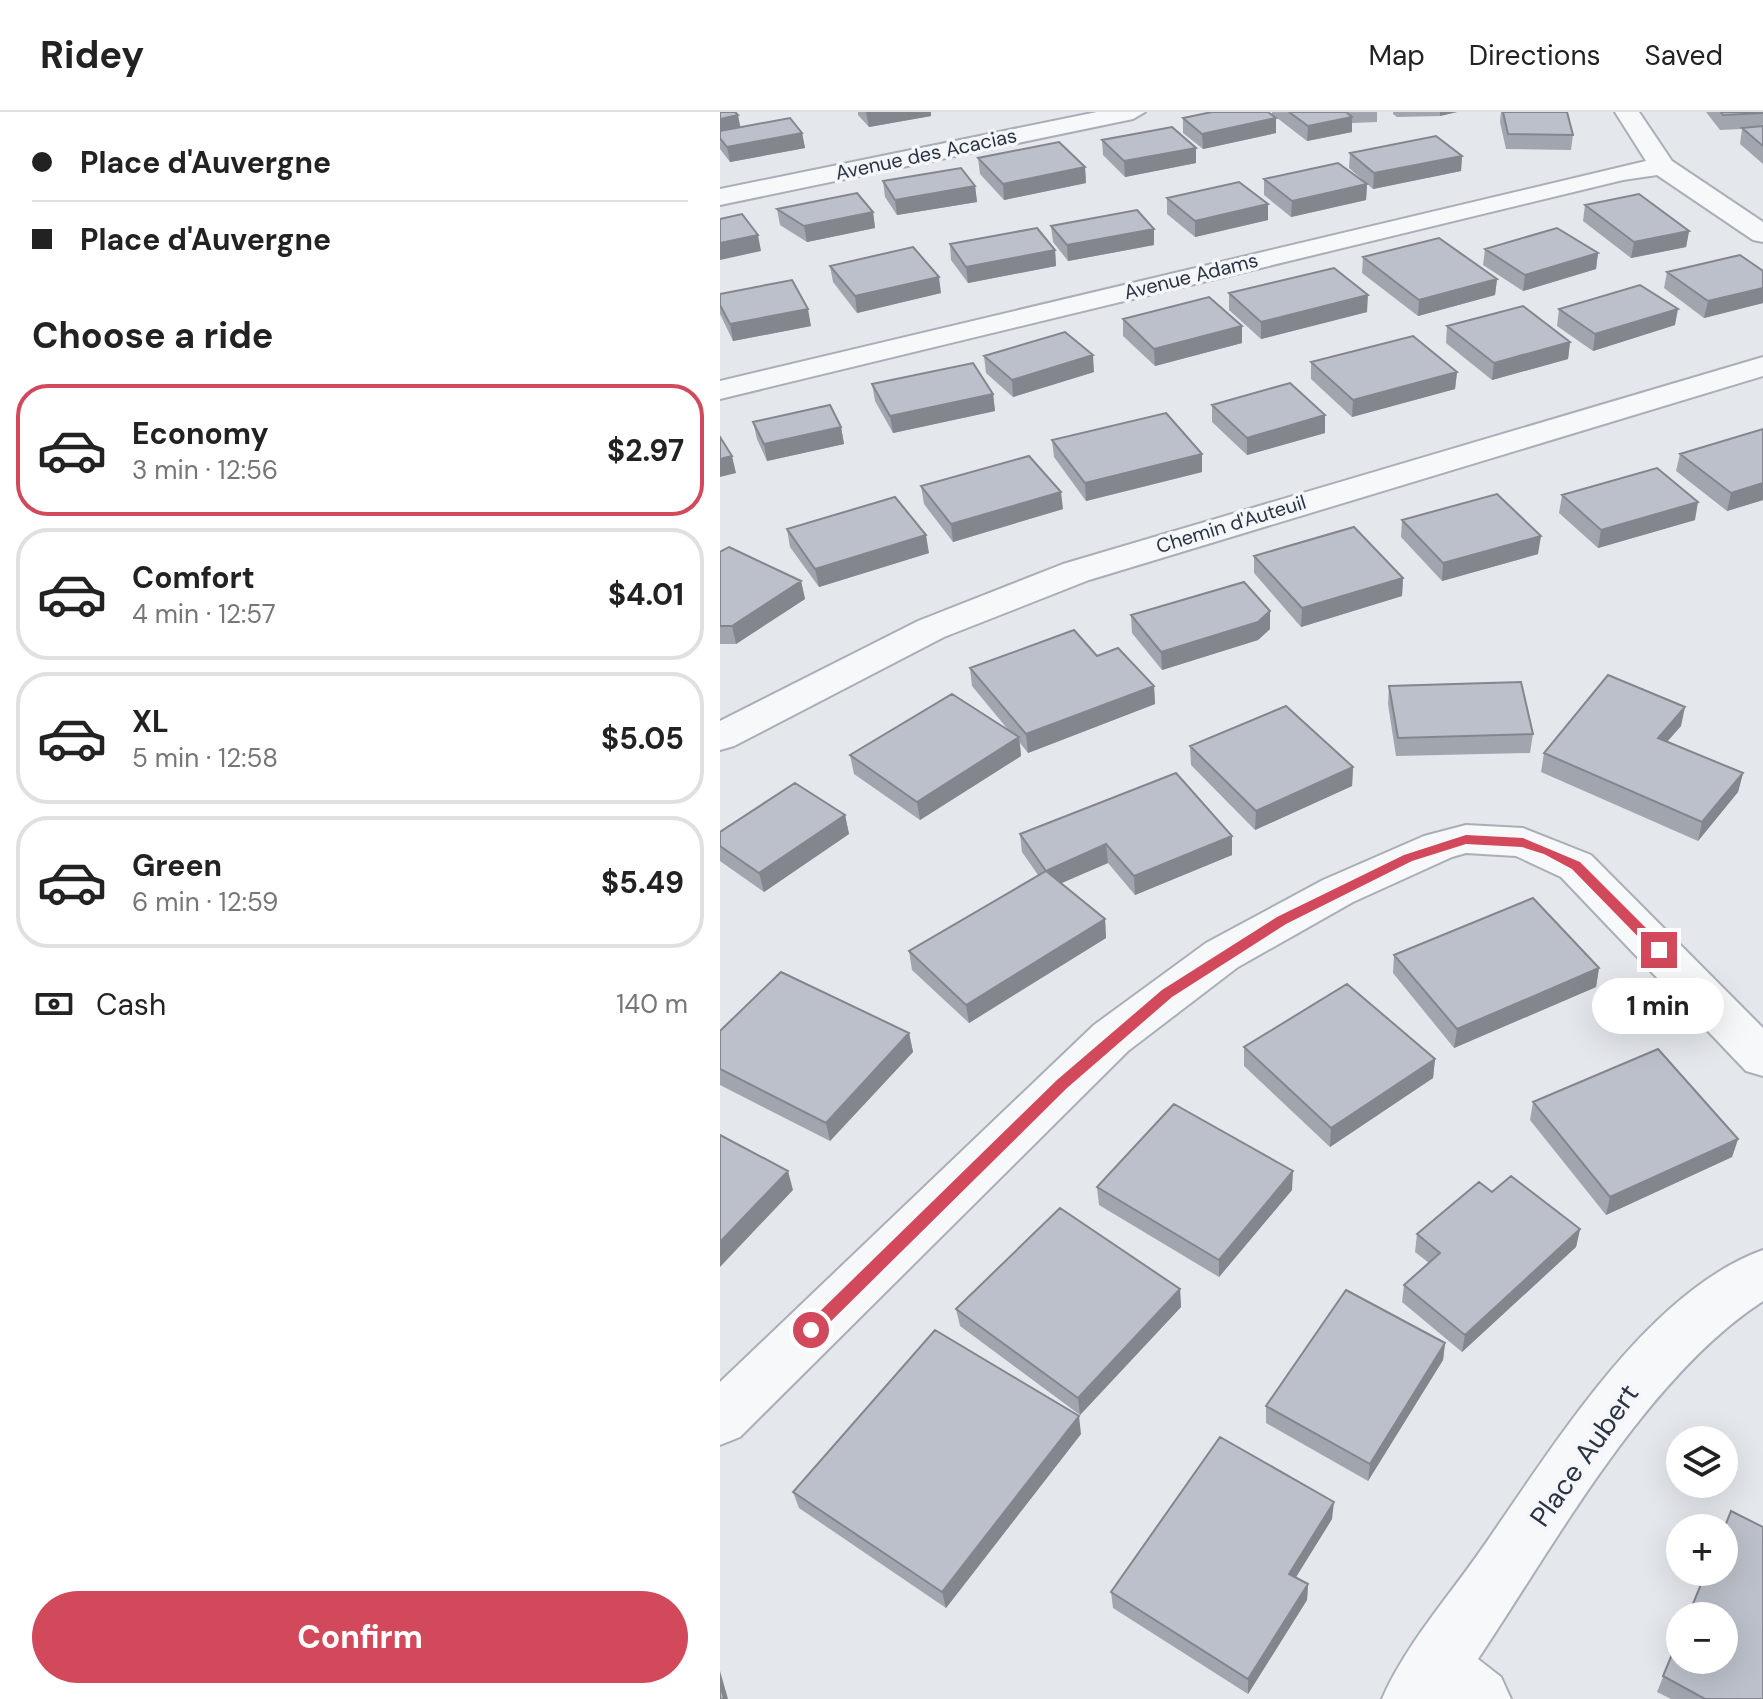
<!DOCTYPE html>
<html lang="en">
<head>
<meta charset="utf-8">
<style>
  :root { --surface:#fff; --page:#f6f6f6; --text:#222; --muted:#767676; --line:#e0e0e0; --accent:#d1495b }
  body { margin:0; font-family:"DM Sans",sans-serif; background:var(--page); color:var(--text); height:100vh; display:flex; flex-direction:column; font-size:30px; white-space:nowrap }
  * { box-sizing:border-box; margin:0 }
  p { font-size:26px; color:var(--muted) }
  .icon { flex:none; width:44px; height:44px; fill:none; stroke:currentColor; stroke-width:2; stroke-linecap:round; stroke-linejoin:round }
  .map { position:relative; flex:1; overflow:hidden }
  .sheet { display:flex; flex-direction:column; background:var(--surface); width:720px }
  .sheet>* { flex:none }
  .guide { display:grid; align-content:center; height:176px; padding:0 32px; background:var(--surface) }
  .buttons { position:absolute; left:946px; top:1314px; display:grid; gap:16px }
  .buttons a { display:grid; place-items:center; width:72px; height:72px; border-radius:50%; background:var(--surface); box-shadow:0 8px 32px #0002; font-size:40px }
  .end { position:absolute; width:36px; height:36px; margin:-18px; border:10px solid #d1495b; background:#fff; box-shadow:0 0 0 4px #fff }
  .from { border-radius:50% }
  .bubble { position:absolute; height:56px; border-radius:28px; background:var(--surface); box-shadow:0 8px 32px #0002; font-size:26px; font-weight:700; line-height:56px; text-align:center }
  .guide b { display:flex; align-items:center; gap:28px; height:76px; font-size:30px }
  .guide b+b { border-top:2px solid var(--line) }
  .guide i { width:20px; height:20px; background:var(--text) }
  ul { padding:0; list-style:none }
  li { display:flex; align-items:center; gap:24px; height:132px; margin:0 16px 12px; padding:0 16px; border:4px solid var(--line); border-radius:32px }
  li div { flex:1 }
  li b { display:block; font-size:30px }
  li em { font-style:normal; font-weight:700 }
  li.active { border-color:var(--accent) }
  li>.icon { width:72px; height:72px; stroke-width:1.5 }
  h2 { padding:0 32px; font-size:36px; line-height:96px }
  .pay { display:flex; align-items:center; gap:20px; height:88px; padding:0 32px; font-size:30px }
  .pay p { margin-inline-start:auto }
  .action { display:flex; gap:16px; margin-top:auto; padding:16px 32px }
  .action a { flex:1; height:92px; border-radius:48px; background:var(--accent); color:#fff; font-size:32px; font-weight:700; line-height:92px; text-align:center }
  header { display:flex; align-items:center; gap:48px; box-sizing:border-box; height:112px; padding:0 40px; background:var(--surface); border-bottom:2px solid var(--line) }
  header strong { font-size:38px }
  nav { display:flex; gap:44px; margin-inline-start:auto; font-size:28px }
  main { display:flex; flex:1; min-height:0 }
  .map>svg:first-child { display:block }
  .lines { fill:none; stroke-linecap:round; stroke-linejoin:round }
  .minor-casing { stroke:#a9aeb7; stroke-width:4 }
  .minor { fill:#f7f8fa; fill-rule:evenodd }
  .wall { fill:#a1a5ae }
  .shaded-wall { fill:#83868d }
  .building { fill:#bbc0ca; stroke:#83868d; stroke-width:2 }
  .route { fill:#d1495b }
  .labels { text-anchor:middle; stroke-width:7; stroke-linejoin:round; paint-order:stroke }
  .far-street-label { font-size:20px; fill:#2b3445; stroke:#f4f6f9 }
  .near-street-label { font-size:28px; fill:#2b3445; stroke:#f4f6f9 }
</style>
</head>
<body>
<header>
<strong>Ridey</strong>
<nav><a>Map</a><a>Directions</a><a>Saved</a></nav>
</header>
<main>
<section class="sheet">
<div class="guide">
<b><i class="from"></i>Place d'Auvergne</b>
<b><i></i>Place d'Auvergne</b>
</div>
<h2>Choose a ride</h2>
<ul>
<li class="active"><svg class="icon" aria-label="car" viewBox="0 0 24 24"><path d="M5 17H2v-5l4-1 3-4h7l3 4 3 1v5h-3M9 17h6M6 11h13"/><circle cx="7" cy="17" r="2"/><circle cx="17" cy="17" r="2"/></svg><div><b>Economy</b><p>3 min · 12:56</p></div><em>$2.97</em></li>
<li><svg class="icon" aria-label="car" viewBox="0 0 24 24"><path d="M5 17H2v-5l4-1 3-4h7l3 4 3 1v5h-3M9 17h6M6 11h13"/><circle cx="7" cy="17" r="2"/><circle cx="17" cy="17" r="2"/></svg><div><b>Comfort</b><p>4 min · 12:57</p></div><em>$4.01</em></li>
<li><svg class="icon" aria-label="car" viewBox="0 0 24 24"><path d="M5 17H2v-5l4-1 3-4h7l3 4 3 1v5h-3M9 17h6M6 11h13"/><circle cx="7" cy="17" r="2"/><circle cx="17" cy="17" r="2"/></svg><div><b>XL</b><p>5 min · 12:58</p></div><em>$5.05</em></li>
<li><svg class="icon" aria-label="car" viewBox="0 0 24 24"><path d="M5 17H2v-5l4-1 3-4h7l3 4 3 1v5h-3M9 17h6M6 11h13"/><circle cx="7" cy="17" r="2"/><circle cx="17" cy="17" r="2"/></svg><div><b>Green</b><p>6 min · 12:59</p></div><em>$5.49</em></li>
</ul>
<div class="pay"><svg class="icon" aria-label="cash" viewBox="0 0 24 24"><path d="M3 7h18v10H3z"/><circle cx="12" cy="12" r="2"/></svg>Cash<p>140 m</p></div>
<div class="action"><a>Confirm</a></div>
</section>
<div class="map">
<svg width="1043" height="1587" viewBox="0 0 1043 1587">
  <rect width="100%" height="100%" fill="#e4e7ec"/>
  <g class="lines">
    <g class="minor-casing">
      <path id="minor" d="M 377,0 L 425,0 L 413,7 L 0,93 L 0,77 Z
        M 895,0 L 919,0 L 952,49 L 1043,110 L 1043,130 L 1033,128 L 937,63 L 903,68 L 0,287 L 0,269 L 926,49 Z
        M 1043,245 L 1043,264 L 369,468 L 224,525 L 14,634 L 0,638 L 0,609 L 198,509 L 343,452 Z
        M 746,713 L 803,716 L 871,743 L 1043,916 L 1043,964 L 1026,959 L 841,765 L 796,744 L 746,741 L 732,745 L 633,790 L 518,855 L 408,939 L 20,1325 L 0,1333 L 0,1270 L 374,913 L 486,831 L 603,768 L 704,724 Z
        M 1043,1138 L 1043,1189 C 926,1265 835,1432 758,1547 L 781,1565 L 791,1587 L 662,1587 C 684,1536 724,1490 756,1445 C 827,1345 923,1181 1043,1138 Z"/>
    </g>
    <use href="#minor" class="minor"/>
  </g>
  <path class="wall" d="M 0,0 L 21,16 L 82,21 L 85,36 L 10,50 L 0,37 Z
    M 138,0 L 211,0 L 211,4 L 149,15 L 138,3 Z
    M 552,0 L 657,0 L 657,10 L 632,11 L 632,20 L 587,29 L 552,2 Z
    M 673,0 L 737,0 L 720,4 L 677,5 L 673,2 Z
    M 781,0 L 847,0 L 853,23 L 851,38 L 786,37 L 780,10 Z
    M 986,0 L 1043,0 L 1043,52 L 1020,32 L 1022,17 L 1000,18 Z
    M 463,6 L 556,21 L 483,37 L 463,21 Z
    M 382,28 L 476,51 L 405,65 L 383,43 Z
    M 630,41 L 742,44 L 741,59 L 653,77 L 629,56 Z
    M 258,46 L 365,55 L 366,71 L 284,88 L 260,62 Z
    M 544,67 L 647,72 L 646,88 L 571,105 L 544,83 Z
    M 163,69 L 255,74 L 257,90 L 177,103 L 165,85 Z
    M 447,86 L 548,108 L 475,125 L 447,102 Z
    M 865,93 L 969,119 L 966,135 L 911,146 L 863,109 Z
    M 57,97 L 153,100 L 155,116 L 87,130 L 60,113 Z
    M 331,114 L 434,133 L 348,149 L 333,130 Z
    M 230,132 L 335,138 L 336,154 L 248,171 L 231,148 Z
    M 765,137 L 878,141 L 876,157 L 803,179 L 763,153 Z
    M 643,145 L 777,167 L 775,183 L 698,204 L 642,161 Z
    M 110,154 L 221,181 L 137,201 L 113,170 Z
    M 1043,159 L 1043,191 L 984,206 L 944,176 L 947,160 Z
    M 509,181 L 647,200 L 541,227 L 509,198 Z
    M 0,182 L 91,214 L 13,229 L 0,202 Z
    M 839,197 L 955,213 L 873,239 L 837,214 Z
    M 403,207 L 522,231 L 435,254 L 403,224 Z
    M 727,214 L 850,230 L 848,247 L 772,268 L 726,231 Z
    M 264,244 L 374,260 L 293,285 L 266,261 Z
    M 591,250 L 737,260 L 735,277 L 632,305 L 591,267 Z
    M 152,272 L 273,282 L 275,299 L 173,321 L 155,289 Z
    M 492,293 L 605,321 L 527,343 L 492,310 Z
    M 33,310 L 121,315 L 124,332 L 47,349 L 37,327 Z
    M 1043,317 L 1043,388 L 1007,399 L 956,359 L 960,342 Z
    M 332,328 L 482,342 L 482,360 L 366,389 L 334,345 Z
    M 201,374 L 343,397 L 233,430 L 204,392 Z
    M 842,383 L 975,408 L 878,436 L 839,401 Z
    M 682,408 L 818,442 L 722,469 L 681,425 Z
    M 67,417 L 209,441 L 99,475 L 70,435 Z
    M 0,440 L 81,469 L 85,487 L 16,532 L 0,532 Z
    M 534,444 L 683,466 L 682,484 L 581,515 L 534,461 Z
    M 550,499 L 550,517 L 538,528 L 442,558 L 412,521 L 411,503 Z
    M 377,544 L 434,574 L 435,592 L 308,641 L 300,631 L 301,644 L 200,708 L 134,662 L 130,643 L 290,620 L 252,574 L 250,556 Z
    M 669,574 L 813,622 L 810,641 L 676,644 L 668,592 Z
    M 961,614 L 947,630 L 1023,661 L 1018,680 L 978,729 L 821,660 L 824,641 Z
    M 470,634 L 633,655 L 632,674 L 535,718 L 471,653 Z
    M 125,703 L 129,722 L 44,780 L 0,749 L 0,720 Z
    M 300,722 L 512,743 L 415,783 L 388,751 L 341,771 L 385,807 L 386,826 L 249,911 L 192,858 L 189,839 L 318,763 L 302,740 Z
    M 674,843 L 879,856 L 876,875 L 734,936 L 673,861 Z
    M 0,919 L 189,921 L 193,940 L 110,1029 L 0,973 Z
    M 524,935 L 715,947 L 713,966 L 610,1035 L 524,954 Z
    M 813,990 L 1018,1027 L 1012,1045 L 886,1103 L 810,1008 Z
    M 377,1075 L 572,1078 L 499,1165 L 379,1093 Z
    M 772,1080 L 860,1117 L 856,1135 L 742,1240 L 682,1190 L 684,1173 L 709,1151 L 695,1140 L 697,1122 Z
    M 460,1177 L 461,1195 L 360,1303 L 240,1214 L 236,1197 Z
    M 725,1231 L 723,1248 L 648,1369 L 546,1311 L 546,1294 Z
    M 361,1322 L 226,1496 L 79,1396 L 73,1380 Z
    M 612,1407 L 576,1465 L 588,1472 L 587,1488 L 528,1582 L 393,1496 L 391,1480 Z
    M 960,1523 L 1043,1587 L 951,1587 L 937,1580 Z"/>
  <path class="shaded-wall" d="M 146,0 L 211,0 L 211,4 L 149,15 Z
    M 720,0 L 737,0 L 720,4 Z
    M 18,3 L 21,18 L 0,23 L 0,7 Z
    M 632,5 L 632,20 L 587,29 L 588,14 Z
    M 556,6 L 556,21 L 483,37 L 482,22 Z
    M 82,21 L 85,36 L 10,50 L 7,35 Z
    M 476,36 L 476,51 L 405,65 L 404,49 Z
    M 742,44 L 741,59 L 653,77 L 654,61 Z
    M 365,55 L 366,71 L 284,88 L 283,72 Z
    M 647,72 L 646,88 L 571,105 L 572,89 Z
    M 255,74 L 257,90 L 177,103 L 175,88 Z
    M 548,92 L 548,108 L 475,125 L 475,109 Z
    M 153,100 L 155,116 L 87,130 L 84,114 Z
    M 434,117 L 434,133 L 348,149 L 347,133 Z
    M 969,119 L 966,135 L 911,146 L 914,130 Z
    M 38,123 L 41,139 L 0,148 L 0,131 Z
    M 335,138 L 336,154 L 248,171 L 246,155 Z
    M 878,141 L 876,157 L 803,179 L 805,163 Z
    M 219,165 L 221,181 L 137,201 L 135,184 Z
    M 777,167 L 775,183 L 698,204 L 699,188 Z
    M 1043,176 L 1043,191 L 984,206 L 988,189 Z
    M 648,183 L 647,200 L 541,227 L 541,210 Z
    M 88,197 L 91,214 L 13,229 L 10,212 Z
    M 958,197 L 955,213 L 873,239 L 875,222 Z
    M 522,214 L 522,231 L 435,254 L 434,237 Z
    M 850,230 L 848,247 L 772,268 L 774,251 Z
    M 373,243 L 374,260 L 293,285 L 292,268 Z
    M 737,260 L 735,277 L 632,305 L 633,288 Z
    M 273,282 L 275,299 L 173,321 L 170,304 Z
    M 605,303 L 605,321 L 527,343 L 527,326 Z
    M 121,315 L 124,332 L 47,349 L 44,332 Z
    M 482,342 L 482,360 L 366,389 L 365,371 Z
    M 12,344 L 16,361 L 0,365 L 0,347 Z
    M 1043,371 L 1043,388 L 1007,399 L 1011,381 Z
    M 341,380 L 343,397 L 233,430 L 231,412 Z
    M 978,390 L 975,408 L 878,436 L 881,418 Z
    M 206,423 L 209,441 L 99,475 L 95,457 Z
    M 821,424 L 818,442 L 722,469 L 723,451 Z
    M 683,466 L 682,484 L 581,515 L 582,496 Z
    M 81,469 L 85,487 L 16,532 L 12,514 Z
    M 550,499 L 550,517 L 538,528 L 442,558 L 441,540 Z
    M 434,574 L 435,592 L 308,641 L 306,622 Z
    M 965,595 L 961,614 L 934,644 L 938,626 Z
    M 299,625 L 301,644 L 200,708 L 197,690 Z
    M 633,655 L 632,674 L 535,718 L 536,699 Z
    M 1023,661 L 1018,680 L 978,729 L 982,710 Z
    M 125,703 L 129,722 L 44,780 L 39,761 Z
    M 512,724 L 512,743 L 415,783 L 414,764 Z
    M 386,732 L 388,751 L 328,777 L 326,759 Z
    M 385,807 L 386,826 L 249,911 L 246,893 Z
    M 879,856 L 876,875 L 734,936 L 737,917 Z
    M 189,921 L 193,940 L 110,1029 L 106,1011 Z
    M 715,947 L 713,966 L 610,1035 L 611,1016 Z
    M 1018,1027 L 1012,1045 L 886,1103 L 890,1085 Z
    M 68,1059 L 73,1078 L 0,1155 L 0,1130 Z
    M 573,1059 L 572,1078 L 499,1165 L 499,1148 Z
    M 860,1117 L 856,1135 L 742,1240 L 745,1223 Z
    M 460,1177 L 461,1195 L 360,1303 L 358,1286 Z
    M 725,1231 L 723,1248 L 648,1369 L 650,1352 Z
    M 359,1304 L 361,1322 L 226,1496 L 222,1480 Z
    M 614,1390 L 612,1407 L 568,1478 L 569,1462 Z
    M 588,1472 L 587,1488 L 528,1582 L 528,1567 Z
    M 0,1559 L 8,1587 L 4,1587 L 0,1571 Z"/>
  <path class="building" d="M 0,0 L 15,0 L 18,3 L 0,7 Z
    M 492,0 L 548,0 L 556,6 L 482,22 L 463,6 Z
    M 569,0 L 626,0 L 632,5 L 588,14 Z
    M 783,0 L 847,0 L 853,23 L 788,22 Z
    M 1001,0 L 1043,0 L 1043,1 L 1003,3 Z
    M 70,6 L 82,21 L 7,35 L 0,26 L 0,19 Z
    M 1043,14 L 1043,34 L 1022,16 Z
    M 452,15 L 476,36 L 404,49 L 382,28 Z
    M 716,24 L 742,44 L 654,61 L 630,41 Z
    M 339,30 L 365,55 L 283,72 L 258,46 Z
    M 618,51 L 647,72 L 572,89 L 544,67 Z
    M 241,56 L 255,74 L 175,88 L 163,69 Z
    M 519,70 L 548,92 L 475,109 L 447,86 Z
    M 137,81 L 153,100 L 84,114 L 57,97 Z
    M 919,82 L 969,119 L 914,130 L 865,93 Z
    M 417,98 L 434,117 L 347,133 L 331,114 Z
    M 22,102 L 38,123 L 0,131 L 0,107 Z
    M 317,116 L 335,138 L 246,155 L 230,132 Z
    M 837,116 L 878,141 L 805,163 L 765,137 Z
    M 719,126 L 777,167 L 699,188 L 643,145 Z
    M 193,135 L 219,165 L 135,184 L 110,154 Z
    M 1020,143 L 1043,159 L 1043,176 L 988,189 L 947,160 Z
    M 614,156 L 648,183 L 541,210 L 509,181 Z
    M 72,168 L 88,197 L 10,212 L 0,193 L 0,182 Z
    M 920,173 L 958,197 L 875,222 L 839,197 Z
    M 489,185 L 522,214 L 434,237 L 403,207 Z
    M 803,194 L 850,230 L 774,251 L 727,214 Z
    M 345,220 L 373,243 L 292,268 L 264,244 Z
    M 693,224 L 737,260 L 633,288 L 591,250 Z
    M 253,251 L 273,282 L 170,304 L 152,272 Z
    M 570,271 L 605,303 L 527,326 L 492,293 Z
    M 110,293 L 121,315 L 44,332 L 33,310 Z
    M 446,301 L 482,342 L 365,371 L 332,328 Z
    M 1043,317 L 1043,371 L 1011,381 L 960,342 Z
    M 0,325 L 12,344 L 0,347 Z
    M 309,344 L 341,380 L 231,412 L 201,374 Z
    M 937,356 L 978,390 L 881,418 L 842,383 Z
    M 777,382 L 821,424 L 723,451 L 682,408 Z
    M 175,385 L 206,423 L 95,457 L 67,417 Z
    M 634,415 L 683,466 L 582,496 L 534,444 Z
    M 9,435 L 81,469 L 12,514 L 0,514 L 0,440 Z
    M 524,470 L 550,499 L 538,510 L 441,540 L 411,503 Z
    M 354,518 L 377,544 L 398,536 L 434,574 L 306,622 L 250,556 Z
    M 888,563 L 965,595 L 938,626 L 1023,661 L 982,710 L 824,641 Z
    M 801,570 L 813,622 L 678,626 L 669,574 Z
    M 232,582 L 299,625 L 197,690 L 130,643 Z
    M 566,594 L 633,655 L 536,699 L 470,634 Z
    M 456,661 L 512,724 L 414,764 L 386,732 L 326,759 L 300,722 Z
    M 75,671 L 125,703 L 39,761 L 0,734 L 0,720 Z
    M 326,759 L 385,807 L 246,893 L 189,839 Z
    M 813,786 L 879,856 L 737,917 L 674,843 Z
    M 61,860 L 189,921 L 106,1011 L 0,957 L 0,919 Z
    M 627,872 L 715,947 L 611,1016 L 524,935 Z
    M 938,937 L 1018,1027 L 890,1085 L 813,990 Z
    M 454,992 L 573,1059 L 499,1148 L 377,1075 Z
    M 0,1023 L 68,1059 L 0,1130 Z
    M 791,1064 L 860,1117 L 745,1223 L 684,1173 L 720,1141 L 697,1122 L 759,1070 L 772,1080 Z
    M 340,1096 L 460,1177 L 358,1286 L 236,1197 Z
    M 626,1178 L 725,1231 L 650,1352 L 546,1294 Z
    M 215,1218 L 359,1304 L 222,1480 L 73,1380 Z
    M 500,1325 L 614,1390 L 569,1462 L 588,1472 L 528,1567 L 391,1480 Z
    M 1011,1399 L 1043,1415 L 1043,1587 L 985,1587 L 943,1564 L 960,1523 L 960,1548 L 1004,1548 L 1004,1504 L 968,1504 L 986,1460 L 1004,1460 L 1004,1417 Z
    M 0,1571 L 4,1587 L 0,1587 Z"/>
  <path class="route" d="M 746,723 L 803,726 L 860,750 L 944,834 L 944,841 L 934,841 L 852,757 L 824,742 L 802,735 L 746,732 L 692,749 L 566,812 L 452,885 L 347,976 L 97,1223 L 86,1223 L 86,1213 L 337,968 L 442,878 L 557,805 L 684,743 Z"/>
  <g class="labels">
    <g class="far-street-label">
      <text transform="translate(206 42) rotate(-12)" y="7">Avenue des Acacias</text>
      <text transform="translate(471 164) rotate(-14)" y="7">Avenue Adams</text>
      <text transform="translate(511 412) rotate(-17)" y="7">Chemin d'Auteuil</text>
    </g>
    <g class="near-street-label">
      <text transform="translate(864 1343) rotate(-55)" y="10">Place Aubert</text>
    </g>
  </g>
</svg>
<div class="buttons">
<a><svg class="icon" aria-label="layers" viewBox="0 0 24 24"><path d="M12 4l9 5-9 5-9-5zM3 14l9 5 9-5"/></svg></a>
<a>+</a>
<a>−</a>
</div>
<i class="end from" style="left:91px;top:1218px"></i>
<i class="end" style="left:939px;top:838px"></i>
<div class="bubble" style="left:872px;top:866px;width:132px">1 min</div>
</div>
</main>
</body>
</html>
